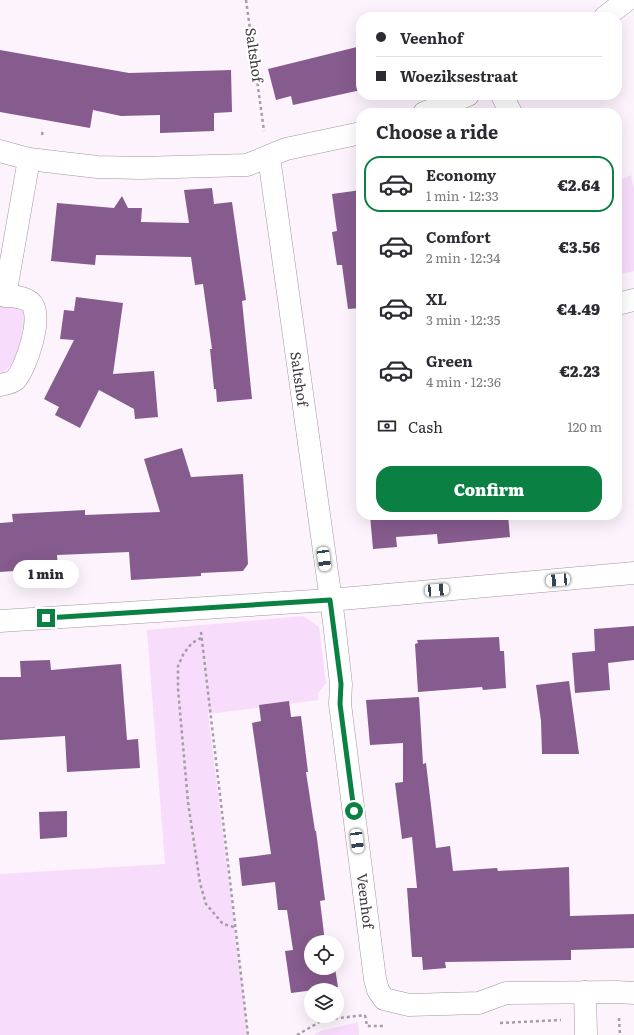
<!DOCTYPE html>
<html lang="en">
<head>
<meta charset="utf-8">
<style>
  :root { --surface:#fff; --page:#f2f2f3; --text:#2b2b33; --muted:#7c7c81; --line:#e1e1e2; --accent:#0b8043 }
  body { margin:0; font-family:Literata,serif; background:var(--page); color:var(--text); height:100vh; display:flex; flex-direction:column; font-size:15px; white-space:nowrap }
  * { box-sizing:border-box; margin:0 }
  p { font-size:13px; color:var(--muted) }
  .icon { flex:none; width:22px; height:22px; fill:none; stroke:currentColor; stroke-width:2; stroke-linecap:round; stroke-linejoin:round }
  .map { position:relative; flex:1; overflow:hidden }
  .side { position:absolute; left:356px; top:108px; width:266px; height:412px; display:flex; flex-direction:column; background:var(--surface); border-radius:16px; box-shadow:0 4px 16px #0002 }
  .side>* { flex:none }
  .banner { position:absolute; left:356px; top:12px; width:266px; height:88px; border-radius:16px; box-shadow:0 4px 16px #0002; display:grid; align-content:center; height:88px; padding:0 20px; background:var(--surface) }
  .buttons { position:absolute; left:304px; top:935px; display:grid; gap:8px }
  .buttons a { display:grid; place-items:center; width:40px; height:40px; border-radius:50%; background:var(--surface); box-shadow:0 4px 16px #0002; font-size:20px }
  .end { position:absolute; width:18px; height:18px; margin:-9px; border:5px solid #0b8043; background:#fff; box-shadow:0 0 0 2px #fff }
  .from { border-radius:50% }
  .bubble { position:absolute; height:28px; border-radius:14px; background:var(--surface); box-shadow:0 4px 16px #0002; font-size:13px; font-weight:800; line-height:28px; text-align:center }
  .car { position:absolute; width:12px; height:24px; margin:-12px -6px; border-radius:5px; box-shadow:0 0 3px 1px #0007; background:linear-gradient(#fff 24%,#345 0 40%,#fff 0 76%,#345 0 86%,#fff 0) }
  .banner b { display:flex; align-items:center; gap:14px; height:38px; font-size:15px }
  .banner b+b { border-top:1px solid var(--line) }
  .banner i { width:10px; height:10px; background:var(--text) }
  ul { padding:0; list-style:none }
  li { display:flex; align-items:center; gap:12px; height:56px; margin:0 8px 6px; padding:0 12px; border:2px solid transparent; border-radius:16px }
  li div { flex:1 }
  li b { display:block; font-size:15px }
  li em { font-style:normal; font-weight:800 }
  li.selected { border-color:var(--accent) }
  li>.icon { width:36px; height:36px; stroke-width:1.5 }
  h2 { padding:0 20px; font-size:18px; line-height:48px }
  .pay { display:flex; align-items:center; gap:10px; height:44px; padding:0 20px; font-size:15px }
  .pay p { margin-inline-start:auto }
  .button { display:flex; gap:8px; margin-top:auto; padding:8px 20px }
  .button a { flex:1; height:46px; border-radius:16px; background:var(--accent); color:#fff; font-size:16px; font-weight:800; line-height:46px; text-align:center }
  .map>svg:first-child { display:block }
  .green { fill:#f7ddfb }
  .building { fill:#865b8d }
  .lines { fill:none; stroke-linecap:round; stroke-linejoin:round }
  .minor-casing { stroke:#a294a4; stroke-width:23 }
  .path { stroke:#a49da5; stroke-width:2.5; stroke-dasharray:3 3; stroke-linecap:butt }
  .minor { stroke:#fff; stroke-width:22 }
  .route { stroke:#0b8043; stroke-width:5 }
  .labels { text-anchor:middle; stroke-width:4; stroke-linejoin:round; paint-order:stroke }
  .street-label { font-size:14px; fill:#3d383e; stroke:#fff }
</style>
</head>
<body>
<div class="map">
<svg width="634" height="1035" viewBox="0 0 634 1035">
  <rect width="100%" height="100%" fill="#fcf3fd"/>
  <path class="green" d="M 631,175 L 634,189 L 634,271 L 617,275 L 617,182 Z
    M 0,304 L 23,309 L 25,314 C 23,331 19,367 0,373 Z
    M 303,616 L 319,627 L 326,683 L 318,693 L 318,700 L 208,714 L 248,1035 L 0,1035 L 0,874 L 165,864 L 147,630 Z
    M 358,1022 L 359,1035 L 314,1035 L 321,1031 Z"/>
  <path class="building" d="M 361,46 L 361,90 L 293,105 L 291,96 L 276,100 L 268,69 Z
    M 0,50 L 129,73 L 231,70 L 232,112 L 214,113 L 214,131 L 160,133 L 160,115 L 121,116 L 93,110 L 90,128 L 0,112 Z
    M 212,188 L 214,204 L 232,202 L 246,300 L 242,301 L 252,399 L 217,402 L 216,389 L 214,389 L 210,349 L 212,349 L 203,284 L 195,285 L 191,257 L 96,255 L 95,265 L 51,261 L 57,203 L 114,208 L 122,196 L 128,208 L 142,208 L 141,222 L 189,223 L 184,190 Z
    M 361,190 L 361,308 L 348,309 L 342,265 L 337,265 L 332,232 L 337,231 L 332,194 Z
    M 76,297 L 123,303 L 113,374 L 154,371 L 158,417 L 135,419 L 134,409 L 99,390 L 80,428 L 55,415 L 59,407 L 44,399 L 74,340 L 60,339 L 64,310 L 74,311 Z
    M 182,448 L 191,477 L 243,474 L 248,564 L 243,571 L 201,573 L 201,576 L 131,580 L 129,552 L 57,555 L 58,568 L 0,572 L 0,523 L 13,522 L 12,514 L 85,510 L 85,515 L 160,512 L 144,459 Z
    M 370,515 L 508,515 L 510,537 L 438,544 L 437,534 L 396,537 L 397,547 L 373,549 Z
    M 634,626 L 634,660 L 608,663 L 610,690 L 575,693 L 572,653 L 595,651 L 594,629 Z
    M 499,637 L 500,651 L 504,651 L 506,688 L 483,690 L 482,687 L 418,692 L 415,644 L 418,643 L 417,640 Z
    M 50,660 L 51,670 L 121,664 L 127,740 L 138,739 L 140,768 L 67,772 L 65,736 L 0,740 L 0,677 L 21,677 L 20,661 Z
    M 569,681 L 579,754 L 542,754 L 541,721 L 536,685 Z
    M 419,697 L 423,764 L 426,763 L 436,848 L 450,846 L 453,871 L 497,868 L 498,871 L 569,867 L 570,916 L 634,914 L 634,948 L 571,950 L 571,960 L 445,962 L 446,968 L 423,970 L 422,957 L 412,957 L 407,888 L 417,888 L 412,837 L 402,839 L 395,783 L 403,782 L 403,743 L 370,745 L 366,700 Z
    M 289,701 L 291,717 L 301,716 L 308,772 L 306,772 L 315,831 L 316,831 L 325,900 L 320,901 L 325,942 L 311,942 L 311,968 L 335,968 L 338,987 L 291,993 L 285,951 L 293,950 L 287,910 L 278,910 L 275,882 L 242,886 L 239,858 L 271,854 L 252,723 L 261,721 L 259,705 Z
    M 67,811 L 67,837 L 40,839 L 39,812 Z"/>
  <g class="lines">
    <g class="minor-casing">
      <path id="minor" d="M 605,17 L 627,0
        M 502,95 L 511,113
        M 424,113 L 468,95
        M 0,151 L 29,159 L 97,167 L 140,168 L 247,165 L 286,149 L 361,133
        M 269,157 L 334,622 L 341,684 L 340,704 L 375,979 L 378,990 L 384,999 L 409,1005 L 479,1003 L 506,993 L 617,992 L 634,993
        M 0,295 C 9,296 23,296 30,302 C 45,313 26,369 15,380 C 11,383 5,384 0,385
        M 5,296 L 29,159
        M 617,304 L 634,300
        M 0,621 L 330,600 L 634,573
        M 585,992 L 586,1035"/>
    </g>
    <path class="path" d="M 246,0 L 264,131
      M 42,135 L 43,129
      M 201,632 L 248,1035
      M 201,638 L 192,643 L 184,653 L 178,666 L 178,689 L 188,802 L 200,883 L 206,904 L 223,924 L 234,927
      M 365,1015 L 367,1026 L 385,1026
      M 619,1018 L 620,1035
      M 500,1023 L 561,1020
      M 297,1035 L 323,1020 L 365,1015"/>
    <use href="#minor" class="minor"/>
  </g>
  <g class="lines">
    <path class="route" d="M 46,618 L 330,600 L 341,684 L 340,704 L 354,811"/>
  </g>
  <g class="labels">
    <g class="street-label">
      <text transform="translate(254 55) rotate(82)" y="5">Saltshof</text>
      <text transform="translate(299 379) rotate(82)" y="5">Saltshof</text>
      <text transform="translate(365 901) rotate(83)" y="5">Veenhof</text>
    </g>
  </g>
</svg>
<div class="buttons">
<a><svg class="icon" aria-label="locate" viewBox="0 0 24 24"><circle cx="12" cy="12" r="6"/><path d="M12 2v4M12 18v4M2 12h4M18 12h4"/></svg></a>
<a><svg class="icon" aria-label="layers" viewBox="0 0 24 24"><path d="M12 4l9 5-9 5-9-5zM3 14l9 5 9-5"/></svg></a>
</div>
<i class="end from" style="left:354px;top:811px"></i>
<i class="end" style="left:46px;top:618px"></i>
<div class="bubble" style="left:13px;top:560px;width:66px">1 min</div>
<i class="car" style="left:324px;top:559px;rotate:172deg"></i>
<i class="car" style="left:558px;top:580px;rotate:265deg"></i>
<i class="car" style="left:437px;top:590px;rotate:85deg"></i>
<i class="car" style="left:357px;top:841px;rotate:173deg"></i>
<div class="banner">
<b><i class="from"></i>Veenhof</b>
<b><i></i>Woeziksestraat</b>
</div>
<section class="side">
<h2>Choose a ride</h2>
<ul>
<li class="selected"><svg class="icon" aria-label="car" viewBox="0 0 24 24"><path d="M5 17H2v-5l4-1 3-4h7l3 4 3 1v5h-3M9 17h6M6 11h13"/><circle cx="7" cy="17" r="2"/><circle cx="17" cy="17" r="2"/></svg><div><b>Economy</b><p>1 min · 12:33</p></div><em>€2.64</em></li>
<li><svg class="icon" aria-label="car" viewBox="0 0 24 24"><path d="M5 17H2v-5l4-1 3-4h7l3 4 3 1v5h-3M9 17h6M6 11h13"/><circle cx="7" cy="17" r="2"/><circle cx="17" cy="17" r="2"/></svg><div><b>Comfort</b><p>2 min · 12:34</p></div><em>€3.56</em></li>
<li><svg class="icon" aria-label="car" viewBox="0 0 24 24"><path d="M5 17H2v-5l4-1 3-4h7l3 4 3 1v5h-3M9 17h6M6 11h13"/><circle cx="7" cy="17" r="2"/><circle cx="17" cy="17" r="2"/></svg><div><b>XL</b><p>3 min · 12:35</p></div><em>€4.49</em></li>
<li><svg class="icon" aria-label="car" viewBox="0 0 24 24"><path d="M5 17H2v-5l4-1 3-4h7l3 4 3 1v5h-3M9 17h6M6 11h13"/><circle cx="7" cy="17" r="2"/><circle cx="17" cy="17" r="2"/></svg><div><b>Green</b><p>4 min · 12:36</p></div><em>€2.23</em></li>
</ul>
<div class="pay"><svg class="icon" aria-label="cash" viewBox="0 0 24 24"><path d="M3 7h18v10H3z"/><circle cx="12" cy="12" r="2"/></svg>Cash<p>120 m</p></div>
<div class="button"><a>Confirm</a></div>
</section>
</div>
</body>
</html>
